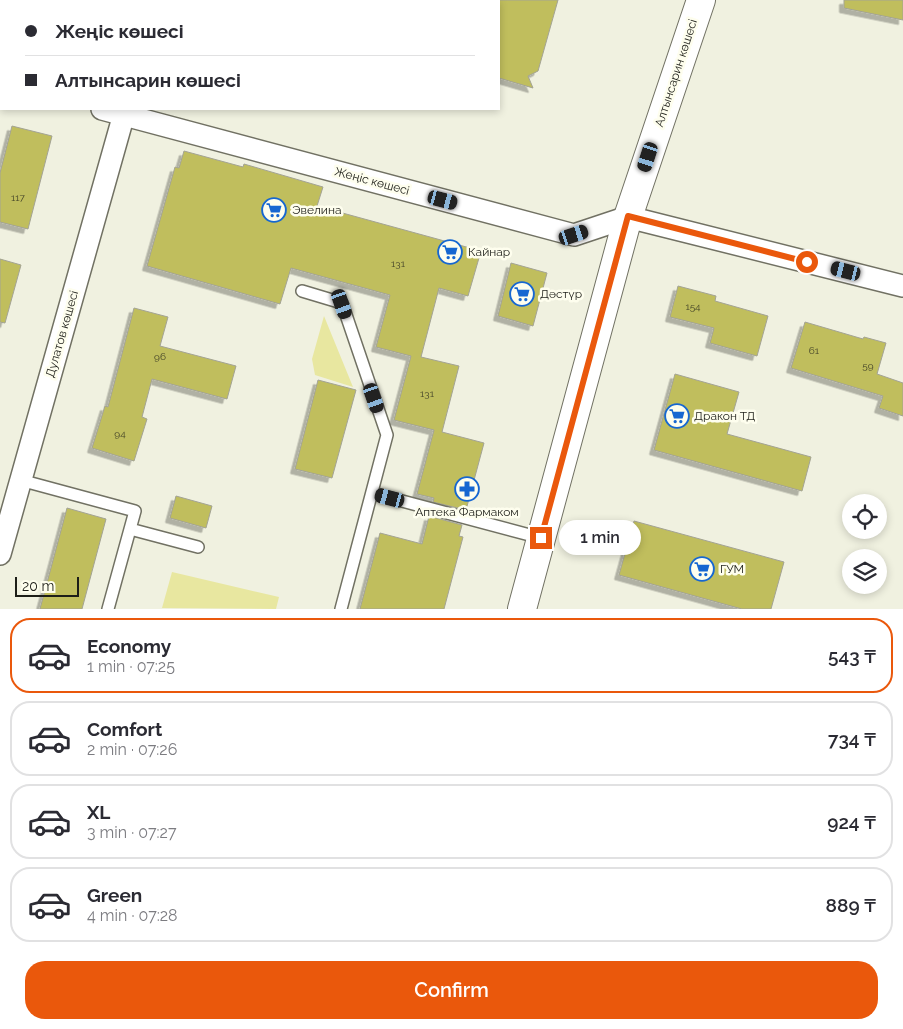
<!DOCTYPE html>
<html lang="en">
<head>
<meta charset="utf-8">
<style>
  :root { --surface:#fff; --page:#f7f7f7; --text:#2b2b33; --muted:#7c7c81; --line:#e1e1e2; --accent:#ea580c }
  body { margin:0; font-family:Raleway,sans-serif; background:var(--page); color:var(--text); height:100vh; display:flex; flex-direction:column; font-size:19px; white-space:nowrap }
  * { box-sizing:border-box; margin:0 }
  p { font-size:16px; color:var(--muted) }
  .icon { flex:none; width:28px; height:28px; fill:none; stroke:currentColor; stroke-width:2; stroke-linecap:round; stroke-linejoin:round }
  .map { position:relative; height:609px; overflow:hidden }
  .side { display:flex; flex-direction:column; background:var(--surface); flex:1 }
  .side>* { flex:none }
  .guide { position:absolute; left:0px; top:0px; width:500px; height:110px; box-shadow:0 2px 8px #0003; display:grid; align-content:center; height:110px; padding:0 25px; background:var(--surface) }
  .tools { position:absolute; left:842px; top:494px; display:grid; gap:10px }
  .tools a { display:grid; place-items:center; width:45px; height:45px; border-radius:50%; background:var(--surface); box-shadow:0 2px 8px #0003; font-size:25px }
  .scale { position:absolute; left:15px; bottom:12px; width:64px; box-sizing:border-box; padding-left:5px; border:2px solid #1d1e18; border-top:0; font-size:14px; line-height:18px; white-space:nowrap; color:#1d1e18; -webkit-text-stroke:4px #fefeee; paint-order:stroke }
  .end { position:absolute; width:22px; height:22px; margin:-11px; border:6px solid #ea580c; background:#fff; box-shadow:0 0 0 2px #fff }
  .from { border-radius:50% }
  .bubble { position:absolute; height:35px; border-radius:18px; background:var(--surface); box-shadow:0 2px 8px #0003; font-size:16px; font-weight:600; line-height:35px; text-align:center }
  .car { position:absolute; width:15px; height:30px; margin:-15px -8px; border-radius:6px; box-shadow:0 0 4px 1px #0007; background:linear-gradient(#222 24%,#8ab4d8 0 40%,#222 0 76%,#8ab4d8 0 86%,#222 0) }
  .guide b { display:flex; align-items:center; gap:18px; height:48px; font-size:19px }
  .guide b+b { border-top:1px solid var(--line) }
  .guide i { width:12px; height:12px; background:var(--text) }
  ul { padding:9px 0 0; list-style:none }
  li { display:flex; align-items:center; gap:15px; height:75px; margin:0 10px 8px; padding:0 15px; border:2px solid var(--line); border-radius:20px }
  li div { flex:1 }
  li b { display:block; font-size:19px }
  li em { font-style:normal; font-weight:600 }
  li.current { border-color:var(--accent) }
  li>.icon { width:45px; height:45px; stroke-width:1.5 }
  .button { display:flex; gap:10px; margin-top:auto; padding:10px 25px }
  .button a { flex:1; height:58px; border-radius:20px; background:var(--accent); color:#fff; font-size:20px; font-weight:600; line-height:58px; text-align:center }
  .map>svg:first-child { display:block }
  .green { fill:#e8e7a0 }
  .building { fill:#c0be5d; stroke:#a3a394; filter:url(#shadow) }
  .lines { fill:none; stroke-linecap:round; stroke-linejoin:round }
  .service-casing { stroke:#717163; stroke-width:14 }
  .minor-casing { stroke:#717163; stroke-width:24 }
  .tertiary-casing { stroke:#717163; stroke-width:30 }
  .service { stroke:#fff; stroke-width:11 }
  .minor { stroke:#fff; stroke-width:21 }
  .tertiary { stroke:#fff; stroke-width:28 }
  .route { stroke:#ea580c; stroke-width:6 }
  .labels { text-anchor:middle; stroke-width:5; stroke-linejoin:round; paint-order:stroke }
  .number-label { font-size:10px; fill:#464629 }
  .street-label { font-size:12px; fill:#1d1e18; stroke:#fefeee }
  .poi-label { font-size:12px; fill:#1d1e18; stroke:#fefeee; text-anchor:start }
</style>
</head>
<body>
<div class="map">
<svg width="903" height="609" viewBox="0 0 903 609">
  <defs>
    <filter id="shadow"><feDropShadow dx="-4.5" dy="4.5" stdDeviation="0" flood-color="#0004"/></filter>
  </defs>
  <rect width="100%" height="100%" fill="#f0f1e0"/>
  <path class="green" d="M 324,316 L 353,387 L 315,375 L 312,359 Z
    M 172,572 L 279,597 L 276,609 L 162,608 Z"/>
  <path class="building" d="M 499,0 L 558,0 L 538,71 L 528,76 L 533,88 L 499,78 Z
    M 844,0 L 903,0 L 903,20 L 844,8 Z
    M 12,126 L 52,136 L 28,229 L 0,222 L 0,173 Z
    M 184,151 L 243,167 L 244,164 L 323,187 L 317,206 L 481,251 L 468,296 L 439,288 L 421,357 L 459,366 L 442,432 L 484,443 L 466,510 L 433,502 L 434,498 L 417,494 L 434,430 L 394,420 L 411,356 L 376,347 L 390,295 L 291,268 L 280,304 L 147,266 L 175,167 L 179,168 Z
    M 0,259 L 21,265 L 5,323 L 0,322 Z
    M 511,263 L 547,273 L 533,326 L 498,316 Z
    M 678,286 L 716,296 L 715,301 L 768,316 L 757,356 L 710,343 L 714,328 L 670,317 Z
    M 134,308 L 168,317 L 160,346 L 236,366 L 227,399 L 152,379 L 142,417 L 147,419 L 134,461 L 92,448 L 105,406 L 108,407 Z
    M 805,322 L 863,339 L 864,337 L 886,343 L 877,374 L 903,383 L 903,416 L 879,408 L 883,396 L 791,368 Z
    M 675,374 L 739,392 L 727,434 L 811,457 L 802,491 L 654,450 Z
    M 318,380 L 356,390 L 332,478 L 295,469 Z
    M 176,496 L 212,506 L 206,528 L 170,518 Z
    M 67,508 L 106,519 L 82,609 L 40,609 Z
    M 429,516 L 462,525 L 459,536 L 463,537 L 444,609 L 360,609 L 380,533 L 422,544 Z
    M 634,521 L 784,562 L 771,609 L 742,609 L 619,575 Z"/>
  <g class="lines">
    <g class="service-casing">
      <path id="service" d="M 302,291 L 342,303 L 387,435 L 341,609
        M 20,480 L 135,511 L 108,609
        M 372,493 L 541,538
        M 130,529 L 198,547"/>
    </g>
    <g class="minor-casing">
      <path id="minor" d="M 0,83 L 1,83
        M 102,109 L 574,235 L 628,217 L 903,286
        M 0,554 L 124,114"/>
    </g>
    <g class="tertiary-casing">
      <path id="tertiary" d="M 522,609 L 628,217 L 701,0"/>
    </g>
    <use href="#service" class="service"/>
    <use href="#minor" class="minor"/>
    <use href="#tertiary" class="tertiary"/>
  </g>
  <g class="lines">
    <path class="route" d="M 541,538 L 628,216 L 807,262"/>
  </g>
  <defs>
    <g id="supermarket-ring" transform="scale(1.25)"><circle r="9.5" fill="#fefeee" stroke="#1667d1" stroke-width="1.5"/><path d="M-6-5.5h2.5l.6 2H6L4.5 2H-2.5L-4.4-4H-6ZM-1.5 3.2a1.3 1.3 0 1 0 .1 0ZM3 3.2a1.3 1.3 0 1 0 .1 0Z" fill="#1667d1"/></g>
    <g id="pharmacy-ring" transform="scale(1.25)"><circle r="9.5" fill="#fefeee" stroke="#1667d1" stroke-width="1.5"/><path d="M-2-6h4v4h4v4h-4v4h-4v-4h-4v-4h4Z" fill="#1667d1"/></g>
  </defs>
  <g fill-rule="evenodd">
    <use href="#supermarket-ring" x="274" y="210"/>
    <use href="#supermarket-ring" x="450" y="252"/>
    <use href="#supermarket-ring" x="522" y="294"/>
    <use href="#supermarket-ring" x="677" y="416"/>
    <use href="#pharmacy-ring" x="467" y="489"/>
    <use href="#supermarket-ring" x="702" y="569"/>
  </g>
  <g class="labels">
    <g class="number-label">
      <text x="18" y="201">117</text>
      <text x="398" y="267">131</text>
      <text x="693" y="310">154</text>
      <text x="814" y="354">61</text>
      <text x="160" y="360">96</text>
      <text x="868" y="369">59</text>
      <text x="427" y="397">131</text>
      <text x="120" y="437">94</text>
    </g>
    <g class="street-label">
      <text transform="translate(676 73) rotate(-72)" y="4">Алтынсарин көшесі</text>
      <text transform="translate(372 181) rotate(15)" y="4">Жеңіс көшесі</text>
      <text transform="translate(62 334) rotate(-74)" y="4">Дулатов көшесі</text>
    </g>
    <g class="poi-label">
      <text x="292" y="214">Эвелина</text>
      <text x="468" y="256">Кайнар</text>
      <text x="540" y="298">Дәстүр</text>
      <text x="694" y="420">Дракон ТД</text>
      <text x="467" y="516" text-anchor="middle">Аптека Фармаком</text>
      <text x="720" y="573">ГУМ</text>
    </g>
  </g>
</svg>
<div class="tools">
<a><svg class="icon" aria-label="locate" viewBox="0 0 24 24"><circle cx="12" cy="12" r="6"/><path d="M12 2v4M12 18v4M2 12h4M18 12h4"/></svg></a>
<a><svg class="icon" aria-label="layers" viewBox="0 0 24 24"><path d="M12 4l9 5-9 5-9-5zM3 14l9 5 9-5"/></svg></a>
</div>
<div class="scale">20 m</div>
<i class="end from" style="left:807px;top:262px"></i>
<i class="end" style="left:541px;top:538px"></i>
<div class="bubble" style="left:559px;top:520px;width:82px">1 min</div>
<i class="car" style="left:648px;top:157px;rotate:198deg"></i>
<i class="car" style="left:443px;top:200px;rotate:105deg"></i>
<i class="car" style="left:574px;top:235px;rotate:72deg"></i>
<i class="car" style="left:846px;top:271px;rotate:284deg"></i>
<i class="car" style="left:342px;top:304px;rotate:161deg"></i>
<i class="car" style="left:374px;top:398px;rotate:161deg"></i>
<i class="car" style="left:390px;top:498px;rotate:285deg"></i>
<div class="guide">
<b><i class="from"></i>Жеңіс көшесі</b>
<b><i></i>Алтынсарин көшесі</b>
</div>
</div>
<section class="side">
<ul>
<li class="current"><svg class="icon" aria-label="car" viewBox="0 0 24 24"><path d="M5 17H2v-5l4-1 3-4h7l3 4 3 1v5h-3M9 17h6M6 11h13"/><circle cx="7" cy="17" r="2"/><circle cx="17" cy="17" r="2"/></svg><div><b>Economy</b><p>1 min · 07:25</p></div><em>543 ₸</em></li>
<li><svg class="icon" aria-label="car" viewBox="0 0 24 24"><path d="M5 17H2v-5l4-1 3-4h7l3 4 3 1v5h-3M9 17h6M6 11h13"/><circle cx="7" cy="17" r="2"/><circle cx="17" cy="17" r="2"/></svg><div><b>Comfort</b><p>2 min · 07:26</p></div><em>734 ₸</em></li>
<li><svg class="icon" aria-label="car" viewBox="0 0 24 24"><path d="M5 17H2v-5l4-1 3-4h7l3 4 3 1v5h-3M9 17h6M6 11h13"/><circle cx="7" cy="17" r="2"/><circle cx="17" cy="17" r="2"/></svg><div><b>XL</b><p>3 min · 07:27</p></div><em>924 ₸</em></li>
<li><svg class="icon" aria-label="car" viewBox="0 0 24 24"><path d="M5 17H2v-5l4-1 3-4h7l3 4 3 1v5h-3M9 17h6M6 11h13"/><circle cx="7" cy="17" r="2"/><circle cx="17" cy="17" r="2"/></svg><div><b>Green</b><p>4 min · 07:28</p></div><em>889 ₸</em></li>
</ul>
<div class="button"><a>Confirm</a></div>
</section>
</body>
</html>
